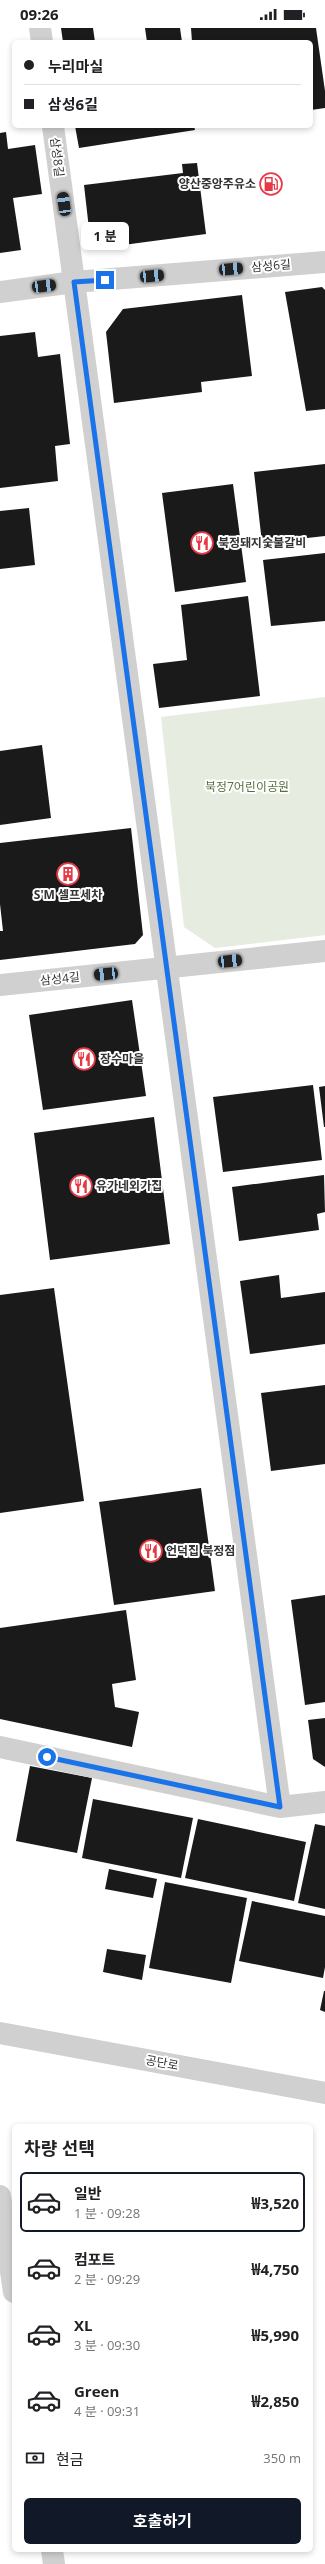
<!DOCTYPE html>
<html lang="ko">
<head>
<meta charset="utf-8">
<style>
  :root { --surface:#fff; --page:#f2f2f2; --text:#202124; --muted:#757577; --line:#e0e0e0; --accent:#111827 }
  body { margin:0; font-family:"Open Sans","Noto Sans KR",sans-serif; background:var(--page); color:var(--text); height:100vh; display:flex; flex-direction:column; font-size:15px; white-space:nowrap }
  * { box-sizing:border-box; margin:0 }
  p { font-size:13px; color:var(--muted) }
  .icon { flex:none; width:22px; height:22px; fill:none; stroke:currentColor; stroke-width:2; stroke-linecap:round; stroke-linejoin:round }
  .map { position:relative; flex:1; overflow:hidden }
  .details { position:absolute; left:12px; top:2096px; width:301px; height:428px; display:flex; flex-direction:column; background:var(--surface); border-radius:6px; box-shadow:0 2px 6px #0003 }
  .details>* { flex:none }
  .guide { position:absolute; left:12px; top:12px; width:301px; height:88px; border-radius:6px; box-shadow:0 2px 6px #0003; display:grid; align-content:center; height:88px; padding:0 12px; background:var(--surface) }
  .end { position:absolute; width:18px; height:18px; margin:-9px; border:5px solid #1a73e8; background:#fff; box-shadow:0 0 0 2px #fff }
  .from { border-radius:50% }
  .bubble { position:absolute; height:28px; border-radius:6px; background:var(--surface); box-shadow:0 2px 6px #0003; font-size:13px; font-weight:700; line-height:28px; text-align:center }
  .car { position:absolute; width:12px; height:24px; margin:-12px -6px; border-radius:5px; box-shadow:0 0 3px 1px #0007; background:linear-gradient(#222 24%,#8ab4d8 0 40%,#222 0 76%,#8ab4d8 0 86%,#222 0) }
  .guide b { display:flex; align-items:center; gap:14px; height:38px; font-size:15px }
  .guide b+b { border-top:1px solid var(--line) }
  .guide i { width:10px; height:10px; background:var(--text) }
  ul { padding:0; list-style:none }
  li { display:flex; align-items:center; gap:12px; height:60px; margin:0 8px 6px; padding:0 4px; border:2px solid transparent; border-radius:6px }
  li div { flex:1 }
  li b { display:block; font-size:15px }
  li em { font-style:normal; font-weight:700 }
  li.selected { border-color:var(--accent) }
  li>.icon { width:36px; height:36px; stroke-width:1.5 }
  h2 { padding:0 12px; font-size:18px; line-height:48px }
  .pay { display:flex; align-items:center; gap:10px; height:44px; padding:0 12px; font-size:15px }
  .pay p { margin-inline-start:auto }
  .primary-button { display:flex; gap:8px; margin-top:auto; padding:8px 12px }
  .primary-button a { flex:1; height:46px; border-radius:6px; background:var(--accent); color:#fff; font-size:16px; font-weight:700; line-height:46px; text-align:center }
  .status { display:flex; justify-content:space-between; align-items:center; height:28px; padding:0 20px; background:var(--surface); direction:ltr }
  .status svg { height:11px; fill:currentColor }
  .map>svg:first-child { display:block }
  .green { fill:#e6ecdf }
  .building { fill:#1a1a1a }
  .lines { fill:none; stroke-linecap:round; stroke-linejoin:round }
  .minor { stroke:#d0d0d0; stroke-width:22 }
  .tertiary { stroke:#d0d0d0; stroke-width:22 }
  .route { stroke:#1a73e8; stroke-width:5 }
  .labels { text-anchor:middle; stroke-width:4; stroke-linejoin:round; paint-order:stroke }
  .street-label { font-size:12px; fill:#333; stroke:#fff }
  .poi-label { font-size:12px; font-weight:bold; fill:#333; stroke:#fff; text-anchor:start }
  .park-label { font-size:12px; fill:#56703f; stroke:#fff }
</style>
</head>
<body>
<div class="status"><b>09:26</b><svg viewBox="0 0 49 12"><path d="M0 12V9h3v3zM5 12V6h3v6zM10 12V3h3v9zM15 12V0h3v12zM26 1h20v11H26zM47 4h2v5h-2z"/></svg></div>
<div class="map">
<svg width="325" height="2536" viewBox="0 0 325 2536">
  <rect width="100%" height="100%" fill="#fff"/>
  <path class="green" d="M 325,669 L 325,907 L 215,920 L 184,899 L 161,689 Z"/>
  <path class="building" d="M 61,0 L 93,0 L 95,14 L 63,14 Z
    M 145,0 L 180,0 L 182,14 L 147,14 Z
    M 191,0 L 316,0 L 325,63 L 325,80 L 311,82 L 311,14 L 192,14 Z
    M 75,98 L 194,98 L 195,102 L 79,120 Z
    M 6,104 L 8,121 L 35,117 L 42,166 L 13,170 L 21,222 L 0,225 L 0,105 Z
    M 197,135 L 206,206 L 108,219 L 89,201 L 84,157 L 183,145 L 182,136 Z
    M 322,259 L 325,262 L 325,381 L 306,383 L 285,264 Z
    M 242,267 L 252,348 L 201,354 L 202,364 L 114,375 L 106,304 L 123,281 Z
    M 35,304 L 38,329 L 60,326 L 70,416 L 55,418 L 58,453 L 0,460 L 0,308 Z
    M 325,436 L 325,508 L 262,515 L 254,444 Z
    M 233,456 L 246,554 L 175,564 L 162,465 Z
    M 29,480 L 35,537 L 0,541 L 0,483 Z
    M 325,525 L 325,593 L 271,598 L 263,532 Z
    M 248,568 L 260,668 L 159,680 L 153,636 L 187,632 L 181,577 Z
    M 42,717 L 51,790 L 0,797 L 0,723 Z
    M 131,800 L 143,907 L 135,916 L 0,932 L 0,903 L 3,903 L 0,876 L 0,815 Z
    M 132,972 L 146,1068 L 43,1082 L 29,987 Z
    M 313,1057 L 322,1132 L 223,1144 L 213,1069 Z
    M 325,1058 L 325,1099 L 324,1099 L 319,1059 Z
    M 154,1089 L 170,1216 L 50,1232 L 34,1105 Z
    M 324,1147 L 325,1184 L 317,1186 L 319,1202 L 239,1213 L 232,1159 Z
    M 279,1247 L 281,1270 L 325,1264 L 325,1316 L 250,1326 L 240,1253 Z
    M 54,1260 L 84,1473 L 0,1485 L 0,1267 Z
    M 325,1357 L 325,1436 L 271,1443 L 261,1365 Z
    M 201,1460 L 215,1563 L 114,1577 L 99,1474 Z
    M 325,1567 L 325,1674 L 305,1677 L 291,1572 Z
    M 126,1582 L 136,1652 L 112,1656 L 115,1679 L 139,1684 L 132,1719 L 0,1691 L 0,1600 Z
    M 325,1690 L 325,1739 L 313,1731 L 308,1692 Z
    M 30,1738 L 92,1750 L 77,1825 L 16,1813 Z
    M 93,1771 L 193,1790 L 181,1850 L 82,1830 Z
    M 198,1791 L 306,1814 L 294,1873 L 185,1850 Z
    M 315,1796 L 325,1798 L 325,1881 L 298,1875 Z
    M 109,1841 L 157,1851 L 153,1870 L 105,1861 Z
    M 165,1854 L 247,1870 L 231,1955 L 149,1940 Z
    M 252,1873 L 325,1888 L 325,1939 L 323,1950 L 239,1933 Z
    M 107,1921 L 146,1927 L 142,1952 L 103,1944 Z
    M 324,1963 L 325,1963 L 325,1984 L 320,1982 Z"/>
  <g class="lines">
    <path class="minor" d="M 40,0 L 42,14
      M 53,98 L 280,1779
      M 0,264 L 74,254 L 325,234
      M 0,957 L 325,923
      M 0,1719 L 280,1779 L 325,1774"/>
    <path class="tertiary" d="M 0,2005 L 325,2065
      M 0,2168 L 14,2264
      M 52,2522 L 54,2536"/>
  </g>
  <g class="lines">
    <path class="route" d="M 47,1729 L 280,1779 L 74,254 L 105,252"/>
  </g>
  <defs>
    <g id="fuel-ring" transform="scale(1.15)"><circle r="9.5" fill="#fff" stroke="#e63946" stroke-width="1.5"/><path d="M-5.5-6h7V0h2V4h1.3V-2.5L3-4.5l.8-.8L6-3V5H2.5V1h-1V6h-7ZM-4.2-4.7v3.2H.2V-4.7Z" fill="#e63946"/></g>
    <g id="restaurant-ring" transform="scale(1.15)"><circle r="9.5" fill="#fff" stroke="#e63946" stroke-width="1.5"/><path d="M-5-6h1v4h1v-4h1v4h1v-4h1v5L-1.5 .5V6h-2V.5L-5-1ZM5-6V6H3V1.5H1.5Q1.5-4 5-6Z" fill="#e63946"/></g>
    <g id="building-ring" transform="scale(1.15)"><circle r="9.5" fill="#fff" stroke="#e63946" stroke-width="1.5"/><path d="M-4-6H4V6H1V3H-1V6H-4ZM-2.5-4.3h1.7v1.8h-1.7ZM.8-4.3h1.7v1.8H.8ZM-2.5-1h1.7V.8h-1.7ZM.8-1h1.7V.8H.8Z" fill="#e63946"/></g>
  </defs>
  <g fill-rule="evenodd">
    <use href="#fuel-ring" x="271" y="156"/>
    <use href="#restaurant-ring" x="202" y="515"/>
    <use href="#building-ring" x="68" y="846"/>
    <use href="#restaurant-ring" x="84" y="1031"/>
    <use href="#restaurant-ring" x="81" y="1158"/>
    <use href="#restaurant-ring" x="151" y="1523"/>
  </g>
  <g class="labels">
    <g class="street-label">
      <text transform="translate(57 129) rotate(83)" y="4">삼성8길</text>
      <text transform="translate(271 238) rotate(-5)" y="4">삼성6길</text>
      <text transform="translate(60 951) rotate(-6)" y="4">삼성4길</text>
      <text transform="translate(162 2035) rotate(10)" y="4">공단로</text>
    </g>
    <g class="poi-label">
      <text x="256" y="160" text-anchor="end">양산중앙주유소</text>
      <text x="218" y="519">북정돼지숯불갈비</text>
      <text x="68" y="871" text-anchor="middle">S'M 셀프세차</text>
      <text x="100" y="1035">장수마을</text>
      <text x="96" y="1162">유가네외가집</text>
      <text x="166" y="1527">언덕집 북정점</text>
    </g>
    <g class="park-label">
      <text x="247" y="763">북정7어린이공원</text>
    </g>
  </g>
</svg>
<i class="end from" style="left:47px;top:1729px"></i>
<i class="end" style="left:105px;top:252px"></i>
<div class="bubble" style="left:81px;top:194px;width:48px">1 분</div>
<i class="car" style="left:64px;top:176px;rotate:352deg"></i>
<i class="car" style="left:231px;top:241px;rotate:85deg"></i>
<i class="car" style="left:152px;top:248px;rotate:85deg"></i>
<i class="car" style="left:44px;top:258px;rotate:83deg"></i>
<i class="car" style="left:230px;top:933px;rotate:84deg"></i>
<i class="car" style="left:106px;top:946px;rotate:264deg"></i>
<div class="guide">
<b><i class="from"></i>누리마실</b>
<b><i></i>삼성6길</b>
</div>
<section class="details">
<h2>차량 선택</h2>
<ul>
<li class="selected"><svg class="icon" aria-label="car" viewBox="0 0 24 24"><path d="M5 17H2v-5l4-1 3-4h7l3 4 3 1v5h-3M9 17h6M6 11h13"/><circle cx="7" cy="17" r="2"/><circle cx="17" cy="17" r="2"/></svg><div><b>일반</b><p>1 분 · 09:28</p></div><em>₩3,520</em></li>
<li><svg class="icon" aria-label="car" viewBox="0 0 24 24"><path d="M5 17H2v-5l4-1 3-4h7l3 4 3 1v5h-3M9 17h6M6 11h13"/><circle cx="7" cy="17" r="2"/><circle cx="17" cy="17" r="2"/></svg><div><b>컴포트</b><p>2 분 · 09:29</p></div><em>₩4,750</em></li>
<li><svg class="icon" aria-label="car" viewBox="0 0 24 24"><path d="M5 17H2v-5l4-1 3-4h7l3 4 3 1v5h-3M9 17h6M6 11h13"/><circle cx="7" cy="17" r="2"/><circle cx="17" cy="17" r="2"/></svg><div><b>XL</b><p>3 분 · 09:30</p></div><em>₩5,990</em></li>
<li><svg class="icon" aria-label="car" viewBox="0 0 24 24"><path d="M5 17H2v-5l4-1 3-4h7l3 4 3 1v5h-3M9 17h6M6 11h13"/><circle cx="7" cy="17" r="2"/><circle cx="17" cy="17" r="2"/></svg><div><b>Green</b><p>4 분 · 09:31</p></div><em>₩2,850</em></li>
</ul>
<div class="pay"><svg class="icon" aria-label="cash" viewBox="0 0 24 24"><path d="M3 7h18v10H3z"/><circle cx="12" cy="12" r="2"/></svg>현금<p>350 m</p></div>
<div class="primary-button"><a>호출하기</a></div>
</section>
</div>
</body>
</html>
